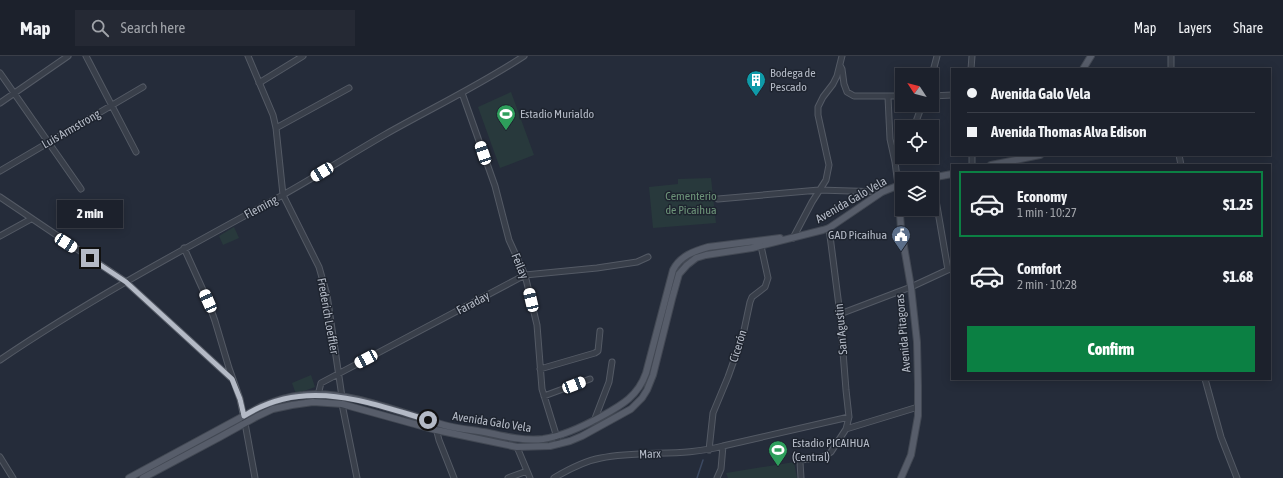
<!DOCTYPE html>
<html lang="en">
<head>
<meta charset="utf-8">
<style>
  :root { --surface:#1c212c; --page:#252934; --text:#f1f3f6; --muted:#a0a3a9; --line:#3a3e48; --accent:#0b8043 }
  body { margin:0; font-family:"Asap Condensed",sans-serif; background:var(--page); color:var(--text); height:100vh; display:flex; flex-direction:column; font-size:15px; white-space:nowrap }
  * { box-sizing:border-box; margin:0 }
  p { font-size:13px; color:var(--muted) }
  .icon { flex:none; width:22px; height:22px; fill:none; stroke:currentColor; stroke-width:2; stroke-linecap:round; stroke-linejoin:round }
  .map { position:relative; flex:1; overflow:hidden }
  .sheet { position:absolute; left:951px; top:108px; width:320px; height:216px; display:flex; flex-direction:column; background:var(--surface); border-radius:0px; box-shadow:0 2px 10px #0003,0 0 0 1px var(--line) }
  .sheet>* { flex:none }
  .guide { position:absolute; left:951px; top:12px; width:320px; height:88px; border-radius:0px; box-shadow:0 2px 10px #0003,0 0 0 1px var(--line); display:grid; align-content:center; height:88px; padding:0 16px; background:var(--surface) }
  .needle { width:26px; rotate:306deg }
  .fabs { position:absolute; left:895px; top:12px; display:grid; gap:8px }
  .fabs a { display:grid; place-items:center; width:44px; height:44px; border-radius:0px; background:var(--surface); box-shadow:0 2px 10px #0003,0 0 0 1px var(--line); font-size:20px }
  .end { position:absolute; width:18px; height:18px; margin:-9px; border:5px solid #b4bac6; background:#111; box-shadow:0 0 0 2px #111 }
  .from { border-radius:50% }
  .bubble { position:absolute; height:28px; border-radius:0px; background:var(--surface); box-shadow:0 2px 10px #0003,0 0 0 1px var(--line); font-size:13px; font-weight:800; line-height:28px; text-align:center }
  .car { position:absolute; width:12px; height:24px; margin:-12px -6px; border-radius:5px; box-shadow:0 0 3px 1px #0007; background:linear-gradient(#fff 24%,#345 0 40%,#fff 0 76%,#345 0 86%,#fff 0) }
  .guide b { display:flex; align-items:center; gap:14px; height:38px; font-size:15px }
  .guide b+b { border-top:1px solid var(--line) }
  .guide i { width:10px; height:10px; background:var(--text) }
  ul { padding:7px 0 0; list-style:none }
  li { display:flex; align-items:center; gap:12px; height:66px; margin:0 8px 6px; padding:0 8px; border:2px solid transparent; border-radius:0px }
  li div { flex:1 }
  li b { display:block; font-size:15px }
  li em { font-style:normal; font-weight:800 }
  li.on { border-color:var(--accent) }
  li>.icon { width:36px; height:36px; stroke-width:1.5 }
  .cta { display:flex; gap:8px; margin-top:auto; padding:8px 16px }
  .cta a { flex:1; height:46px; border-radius:0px; background:var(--accent); color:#fff; font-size:16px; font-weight:800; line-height:46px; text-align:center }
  header { display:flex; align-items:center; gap:24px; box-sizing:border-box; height:56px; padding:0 20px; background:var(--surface); border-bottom:1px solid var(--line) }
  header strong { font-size:19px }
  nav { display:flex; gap:22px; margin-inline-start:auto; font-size:14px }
  .search { width:280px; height:36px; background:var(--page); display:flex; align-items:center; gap:10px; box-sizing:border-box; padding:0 14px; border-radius:0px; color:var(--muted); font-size:15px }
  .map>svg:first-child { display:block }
  .green { fill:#28393c }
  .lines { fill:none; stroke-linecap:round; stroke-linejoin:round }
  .stream { stroke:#3c4961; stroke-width:1.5 }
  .minor-casing { stroke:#545a65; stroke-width:7 }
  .major-casing { stroke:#424853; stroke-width:8 }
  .minor { stroke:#393f4a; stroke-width:5 }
  .major { stroke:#575d6a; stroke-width:6 }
  .route { stroke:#b4bac6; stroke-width:5 }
  .labels { text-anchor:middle; stroke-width:3; stroke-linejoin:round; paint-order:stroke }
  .poi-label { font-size:12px; fill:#b4bac6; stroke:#1e242f; text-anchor:start }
  .street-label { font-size:12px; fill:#b4bac6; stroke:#1e242f }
  .park-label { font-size:12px; fill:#6d9479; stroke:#1e242f }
</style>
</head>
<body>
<header>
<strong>Map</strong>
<div class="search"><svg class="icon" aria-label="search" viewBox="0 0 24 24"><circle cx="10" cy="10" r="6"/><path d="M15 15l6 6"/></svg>Search here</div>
<nav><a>Map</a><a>Layers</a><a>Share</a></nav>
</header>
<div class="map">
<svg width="1283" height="422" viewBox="0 0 1283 422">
  <rect width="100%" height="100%" fill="#252c3a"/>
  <path class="green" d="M 511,36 L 534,99 L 500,112 L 478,51 Z
    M 711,122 L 716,167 L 653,172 L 649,131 L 678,128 L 678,123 Z
    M 234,171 L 239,182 L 223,189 L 219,180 Z
    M 311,319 L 315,331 L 296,338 L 292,327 Z
    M 794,406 L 797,422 L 728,422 L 726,417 Z"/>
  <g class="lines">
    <path class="stream" d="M 697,422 L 703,404"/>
    <g class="minor-casing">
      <path id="minor" d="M 86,0 L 136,96
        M 248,0 L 273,59 L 276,72 L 283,139 L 319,211 L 327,239 L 342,341
        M 840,9 L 842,13 L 844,28 L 847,36 L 854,40 L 902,40
        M 971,13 L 972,0
        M 1171,13 L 1171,0
        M 0,17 L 81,133
        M 932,19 L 937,0
        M 259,27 L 303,0
        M 462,37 L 495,130 L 509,184 L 525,219 L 537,269 L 542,333 L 559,388
        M 932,40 L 952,39
        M 888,41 L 890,83 L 895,106
        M 0,47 L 68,0
        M 914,71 L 922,49
        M 276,72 L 349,32
        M 972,99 L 972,109
        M 1179,99 L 1181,109
        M 0,115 L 143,31
        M 932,121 L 948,214
        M 898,129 L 895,106 L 902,94
        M 0,141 L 126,226 L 232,323
        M 718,143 L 819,134 L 882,136
        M 0,180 L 31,163
        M 793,182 L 812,146 L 826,124 L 829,109 L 818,59 L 818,51 L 823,41 L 833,28 L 837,20 L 842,0
        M 184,192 L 208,245 L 215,265 L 229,312 L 240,343 L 245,367 L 255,422
        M 840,258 L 911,231 L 952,212
        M 0,304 C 90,243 186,192 281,140 C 317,120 351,98 386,78 C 432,52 480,29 524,0
        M 540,313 L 595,297 L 598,295 L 600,275
        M 1205,323 L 1221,381 L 1237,422
        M 318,339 L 321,327 L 525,219 L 597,212 L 637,206 L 648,201
        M 544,340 L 590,323
        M 342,348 L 357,422
        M 594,365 L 609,326 L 612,306
        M 436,372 L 439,384 L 454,422
        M 846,373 L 918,351
        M 723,390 L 849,361
        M 517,391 L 530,422
        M 709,394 L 713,357 L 728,321 L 743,279 L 750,246 L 752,241 L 765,231 L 768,222 L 761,190
        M 0,401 L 13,422
        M 508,422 L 527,415
        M 554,422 C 569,413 584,405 601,402 C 642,394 683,401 723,390 L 721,413 L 717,422
        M 801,422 L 800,406 L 801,404 L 823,401 L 831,396 L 846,373 L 849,361 L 846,334 L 840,258 L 829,172"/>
    </g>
    <g class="major-casing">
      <path id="major" d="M 1083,13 L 1091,0
        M 991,109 L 1040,99
        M 925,123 L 952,118
        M 898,129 L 901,173 L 911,231 L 917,286 L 918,329 L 918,360 L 911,399 L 901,422
        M 129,422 L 262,350 C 275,345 288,340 303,339 C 349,334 400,357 444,369 C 459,373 474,374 489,377 C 507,381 525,385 543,383 C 564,380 584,370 602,360 C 622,349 638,340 646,317 L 673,214 C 680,200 694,195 708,191 L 780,182
        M 143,422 L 220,381 L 256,361 L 273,353 L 292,349 L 313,346 L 342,348 L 436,374 L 517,391 L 550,390 L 570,385 L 582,380 L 631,353 L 642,342 L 647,334 L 653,319 L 672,243 L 679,218 L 687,209 L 696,202 L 706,199 L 752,192 L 823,174 L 829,172 L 882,136 L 902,128"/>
    </g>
    <use href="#minor" class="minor"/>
    <use href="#major" class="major"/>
  </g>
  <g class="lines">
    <path class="route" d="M 90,202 L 126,226 L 232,323 L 240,343 L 244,360 C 304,321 366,346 428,364"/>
  </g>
  <defs>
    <g id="building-pin" transform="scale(1)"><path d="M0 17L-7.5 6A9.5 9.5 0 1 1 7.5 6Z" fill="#0f9aa8" stroke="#1e242f"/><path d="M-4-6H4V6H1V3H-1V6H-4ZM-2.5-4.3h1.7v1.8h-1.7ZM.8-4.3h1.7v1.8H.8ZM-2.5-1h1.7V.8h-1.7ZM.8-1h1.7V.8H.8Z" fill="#fff"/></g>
    <g id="stadium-pin" transform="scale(1)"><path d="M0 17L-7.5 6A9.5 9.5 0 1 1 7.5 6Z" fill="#2e9e5b" stroke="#1e242f"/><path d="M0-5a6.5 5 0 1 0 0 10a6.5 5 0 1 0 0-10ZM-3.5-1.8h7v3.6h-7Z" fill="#fff"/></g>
    <g id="civic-pin" transform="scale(1)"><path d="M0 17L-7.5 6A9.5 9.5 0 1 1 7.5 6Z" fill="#5c6f8a" stroke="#1e242f"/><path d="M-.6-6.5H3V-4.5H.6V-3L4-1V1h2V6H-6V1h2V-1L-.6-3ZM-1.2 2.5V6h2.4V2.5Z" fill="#fff"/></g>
  </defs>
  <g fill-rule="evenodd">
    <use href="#building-pin" x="756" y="24"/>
    <use href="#stadium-pin" x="506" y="58"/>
    <use href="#civic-pin" x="901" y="179"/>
    <use href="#stadium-pin" x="778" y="394"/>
  </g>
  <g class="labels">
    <g class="poi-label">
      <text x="770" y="21">Bodega de<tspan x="770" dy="14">Pescado</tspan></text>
      <text x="520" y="62">Estadio Murialdo</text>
      <text x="887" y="183" text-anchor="end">GAD Picaihua</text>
      <text x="792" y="391">Estadio PICAIHUA<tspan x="792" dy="14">(Central)</tspan></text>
    </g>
    <g class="street-label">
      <text transform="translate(71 73) rotate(-30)" y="4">Luis Armstrong</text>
      <text transform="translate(851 144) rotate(-30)" y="4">Avenida Galo Vela</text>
      <text transform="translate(261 151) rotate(-28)" y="4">Fleming</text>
      <text transform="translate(520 210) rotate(68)" y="4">Feilay</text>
      <text transform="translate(473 247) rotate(-28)" y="4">Faraday</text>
      <text transform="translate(328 260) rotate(80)" y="4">Frederich Loeffler</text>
      <text transform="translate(841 273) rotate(-95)" y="4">San Agustin</text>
      <text transform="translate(903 277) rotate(-95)" y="4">Avenida Pitagoras</text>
      <text transform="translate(738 290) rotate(-73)" y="4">Cicerón</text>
      <text transform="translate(492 366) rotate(9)" y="4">Avenida Galo Vela</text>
      <text transform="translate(650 398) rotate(-2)" y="4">Marx</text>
    </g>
    <g class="park-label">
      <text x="691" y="144">Cementerio<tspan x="691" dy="14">de Picaihua</tspan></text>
    </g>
  </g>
</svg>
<div class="fabs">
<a><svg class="needle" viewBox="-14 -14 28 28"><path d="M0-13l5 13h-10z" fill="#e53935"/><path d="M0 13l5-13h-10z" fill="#a0a3a9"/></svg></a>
<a><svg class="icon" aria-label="locate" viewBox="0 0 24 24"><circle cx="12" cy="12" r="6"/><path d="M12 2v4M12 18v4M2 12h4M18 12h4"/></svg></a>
<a><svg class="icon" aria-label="layers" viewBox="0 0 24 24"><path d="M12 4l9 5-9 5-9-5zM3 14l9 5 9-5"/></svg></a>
</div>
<i class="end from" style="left:428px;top:364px"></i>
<i class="end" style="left:90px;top:202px"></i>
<div class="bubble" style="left:57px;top:144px;width:66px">2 min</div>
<i class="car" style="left:483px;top:97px;rotate:341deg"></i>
<i class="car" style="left:322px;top:116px;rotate:239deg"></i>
<i class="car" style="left:66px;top:187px;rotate:123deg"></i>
<i class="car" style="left:531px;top:244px;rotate:347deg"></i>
<i class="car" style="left:208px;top:245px;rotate:336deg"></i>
<i class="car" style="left:366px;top:303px;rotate:242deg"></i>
<i class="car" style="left:574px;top:329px;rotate:69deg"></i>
<div class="guide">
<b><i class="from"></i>Avenida Galo Vela</b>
<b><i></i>Avenida Thomas Alva Edison</b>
</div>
<section class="sheet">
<ul>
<li class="on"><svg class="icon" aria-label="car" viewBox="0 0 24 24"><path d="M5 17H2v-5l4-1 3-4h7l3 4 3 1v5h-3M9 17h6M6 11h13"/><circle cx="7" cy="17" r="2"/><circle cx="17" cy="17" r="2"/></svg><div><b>Economy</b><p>1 min · 10:27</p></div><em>$1.25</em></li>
<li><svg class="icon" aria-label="car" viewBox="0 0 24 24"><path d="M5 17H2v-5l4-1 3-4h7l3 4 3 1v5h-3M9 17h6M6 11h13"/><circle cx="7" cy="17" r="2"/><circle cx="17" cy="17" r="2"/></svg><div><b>Comfort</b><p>2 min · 10:28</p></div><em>$1.68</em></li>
</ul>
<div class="cta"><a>Confirm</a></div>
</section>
</div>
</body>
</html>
